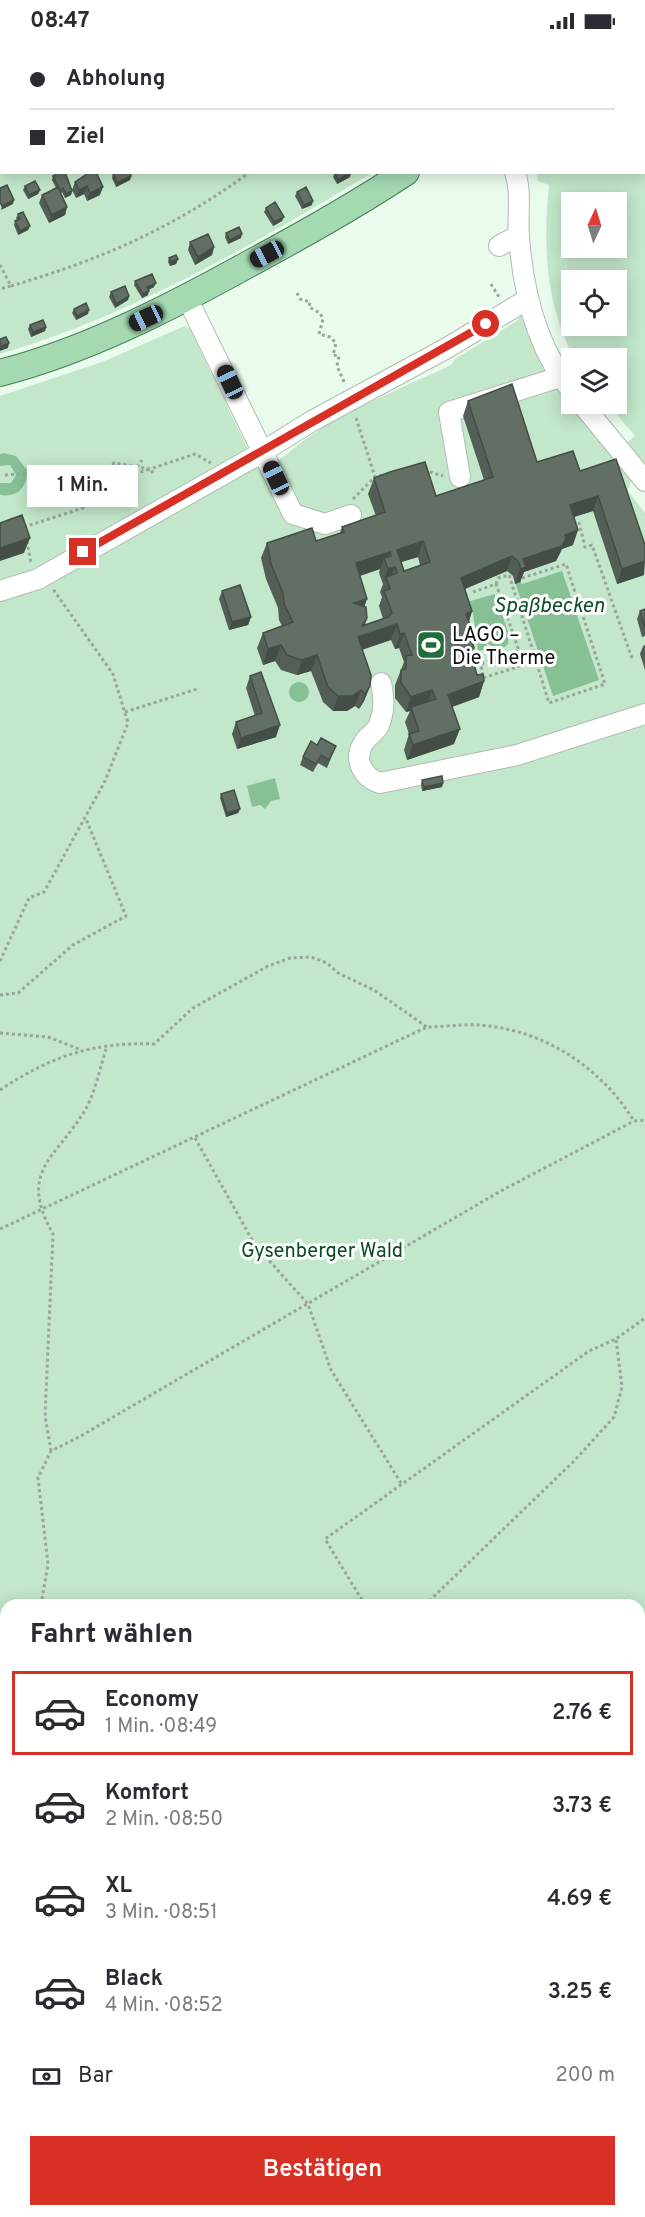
<!DOCTYPE html>
<html lang="de">
<head>
<meta charset="utf-8">
<style>
  :root { --surface:#fff; --page:#f7f7f7; --text:#2b2b33; --muted:#7c7c81; --line:#e1e1e2; --accent:#d93025 }
  body { margin:0; font-family:Overpass,sans-serif; background:var(--page); color:var(--text); height:100vh; display:flex; flex-direction:column; font-size:22px; white-space:nowrap }
  * { box-sizing:border-box; margin:0 }
  p { font-size:20px; color:var(--muted) }
  .icon { flex:none; width:33px; height:33px; fill:none; stroke:currentColor; stroke-width:2; stroke-linecap:round; stroke-linejoin:round }
  .map { position:relative; flex:1; overflow:hidden }
  .side { position:absolute; left:0px; top:1557px; width:645px; height:618px; display:flex; flex-direction:column; background:var(--surface); border-radius:18px 18px 0 0; box-shadow:0 3px 15px #0003 }
  .side>* { flex:none }
  .guide { position:absolute; left:0px; top:0px; width:645px; height:132px; box-shadow:0 3px 15px #0003; display:grid; align-content:center; height:132px; padding:0 30px; background:var(--surface) }
  .needle { width:39px; rotate:4deg }
  .fabs { position:absolute; left:561px; top:150px; display:grid; gap:12px }
  .fabs a { display:grid; place-items:center; width:66px; height:66px; border-radius:0px; background:var(--surface); box-shadow:0 3px 15px #0003; font-size:30px }
  .end { position:absolute; width:27px; height:27px; margin:-14px; border:8px solid #d93025; background:#fff; box-shadow:0 0 0 3px #fff }
  .from { border-radius:50% }
  .bubble { position:absolute; height:42px; border-radius:0px; background:var(--surface); box-shadow:0 3px 15px #0003; font-size:20px; font-weight:600; line-height:42px; text-align:center }
  .car { position:absolute; width:18px; height:36px; margin:-18px -9px; border-radius:8px; box-shadow:0 0 4px 2px #0007; background:linear-gradient(#222 24%,#8ab4d8 0 40%,#222 0 76%,#8ab4d8 0 86%,#222 0) }
  .guide b { display:flex; align-items:center; gap:21px; height:57px; font-size:22px }
  .guide b+b { border-top:2px solid var(--line) }
  .guide i { width:15px; height:15px; background:var(--text) }
  ul { padding:0; list-style:none }
  li { display:flex; align-items:center; gap:18px; height:84px; margin:0 12px 9px; padding:0 18px; border:3px solid transparent; border-radius:0px }
  li div { flex:1 }
  li b { display:block; font-size:22px }
  li em { font-style:normal; font-weight:600 }
  li.selected { border-color:var(--accent) }
  li>.icon { width:54px; height:54px; stroke-width:1.5 }
  h2 { padding:0 30px; font-size:27px; line-height:72px }
  .pay { display:flex; align-items:center; gap:15px; height:66px; padding:0 30px; font-size:22px }
  .pay p { margin-inline-start:auto }
  .action { display:flex; gap:12px; margin-top:auto; padding:12px 30px }
  .action a { flex:1; height:69px; border-radius:0px; background:var(--accent); color:#fff; font-size:24px; font-weight:600; line-height:69px; text-align:center }
  .status { display:flex; justify-content:space-between; align-items:center; height:42px; padding:0 30px; background:var(--surface); direction:ltr }
  .status svg { height:16px; fill:currentColor }
  .map>svg:first-child { display:block }
  .green { fill:#c3e7ca; fill-rule:evenodd }
  .water { fill:#87c094 }
  .lines { fill:none; stroke-linecap:round; stroke-linejoin:round }
  .stream { stroke:#87c094; stroke-width:4.5 }
  .minor-casing { stroke:#aebdb1; stroke-width:22 }
  .major-casing { stroke:#468256; stroke-width:28 }
  .path { stroke:#99a59c; stroke-width:3; stroke-dasharray:3 3; stroke-linecap:butt }
  .minor { stroke:#fff; stroke-width:20 }
  .major { stroke:#a4d9b2; stroke-width:26 }
  .wall { fill:#535f56; fill-rule:evenodd }
  .shaded-wall { fill:#444e46 }
  .building { fill:#616f64; stroke:#444e46; stroke-width:1.5; fill-rule:evenodd }
  .route { stroke:#d93025; stroke-width:8 }
  .labels { text-anchor:middle; stroke-width:6; stroke-linejoin:round; paint-order:stroke }
  .poi-label { font-size:20px; fill:#090e0a; stroke:#fff; text-anchor:start }
  .park-label { font-size:20px; fill:#084c23; stroke:#fff }
  .water-label { font-size:21px; font-style:italic; fill:#0e4f26; stroke:#fff }
</style>
</head>
<body>
<div class="status"><b>08:47</b><svg viewBox="0 0 49 12"><path d="M0 12V9h3v3zM5 12V6h3v6zM10 12V3h3v9zM15 12V0h3v12zM26 1h20v11H26zM47 4h2v5h-2z"/></svg></div>
<div class="map">
<svg width="645" height="2175" viewBox="0 0 645 2175">
  <rect width="100%" height="100%" fill="#eafaed"/>
  <path class="green" d="M 0,0 L 70,1 L 2,2 L 2,130 L 372,131 C 254,202 133,273 0,312 Z
    M 312,0 L 561,0 L 309,2 Z
    M 634,0 L 645,0 L 645,431 L 623,404 L 635,394 L 608,362 L 616,362 L 616,316 L 574,316 C 545,260 543,205 549,143 L 538,139 L 537,131 L 644,130 L 644,2 L 632,1 ZM 572,160 L 616,160 L 616,206 L 572,206 ZM 572,238 L 616,238 L 616,284 L 572,284 Z
    M 524,268 L 572,362 L 632,435 L 628,449 L 645,471 L 645,2175 L 0,2175 L 0,354 L 102,320 L 185,284 L 190,287 L 256,424 C 273,427 291,408 303,399 C 349,366 401,347 451,323 L 455,317 L 517,279 ZM 6,1563 L 639,1563 L 639,2169 L 6,2169 Z"/>
  <path class="water" d="M 4,411 L 16,414 L 27,428 C 28,445 17,456 0,453 L 0,441 L 11,441 L 16,433 L 10,423 L 0,424 L 0,412 Z
    M 562,529 L 599,638 L 553,654 L 514,537 L 519,535 L 522,542 Z
    M 495,552 L 495,569 L 502,572 L 509,593 L 508,602 L 500,609 L 487,601 L 486,608 L 478,609 L 473,571 L 467,560 Z
    M289 650a10 10 0 1 1 20 0a10 10 0 1 1-20 0Z
    M 275,736 L 280,757 L 271,759 L 265,767 L 260,763 L 252,765 L 247,744 Z"/>
  <g class="lines">
    <path class="stream" d="M 639,1685 L 645,1681"/>
    <g class="minor-casing">
      <path id="minor" d="M 515,130 C 522,151 517,174 519,195 C 523,248 537,307 572,349
        M 499,204 L 519,193
        M 187,256 L 293,472 L 325,482 L 351,473
        M 582,362 L 645,439
        M 460,435 L 449,370 L 560,335
        M 0,549 L 38,537 L 254,415 L 312,379 L 447,306 L 528,257
        M 381,641 C 384,656 385,668 379,683 C 376,690 368,694 364,700 C 353,717 362,735 380,741 L 517,713 L 645,672"/>
    </g>
    <g class="major-casing">
      <path id="major" d="M 596,2 L 598,0
        M 0,331 C 88,308 169,266 247,223 C 301,194 355,164 406,130"/>
    </g>
    <path class="path" d="M 467,2 L 470,0
      M 0,16 L 2,15
      M 0,91 L 2,91
      M 0,223 L 11,244 L 0,247
      M 491,242 L 499,255
      M 11,244 C 102,217 172,187 250,130
      M 297,251 L 300,257 L 310,260 L 309,265 L 320,271 L 323,277 L 319,292 L 330,295 L 336,301 L 333,313 L 339,314 L 337,324 L 345,342
      M 356,376 L 375,435
      M 137,425 L 142,418
      M 424,428 L 443,434
      M 153,431 L 150,427 L 95,444 L 114,421 L 150,427 L 195,412 L 211,421
      M 5,433 L 79,428 L 89,446
      M 353,457 L 375,435 L 382,433
      M 579,480 L 585,505 L 592,503 L 633,619
      M 24,485 L 83,466 L 83,453 L 95,444
      M 27,499 L 31,521
      M 522,536 L 566,522 L 605,642 L 549,661 L 536,619
      M 496,542 L 498,536 L 509,533 L 533,609 L 522,612 L 519,609
      M 473,550 L 496,542 L 519,609 L 481,622 L 483,636 L 536,619 L 533,609
      M 125,670 L 197,647
      M 0,919 L 29,856 L 44,850 L 105,739 L 128,681 L 113,632 L 53,547
      M 0,953 L 18,951 L 73,903 L 126,874 L 86,777
      M 0,991 L 48,995 L 79,1007
      M 0,1048 C 51,1014 93,1000 154,1002 L 193,966 L 268,924 L 290,916 L 311,915 L 327,921 L 338,931 L 374,948 L 427,985
      M 195,1096 L 255,1203 L 308,1262 L 331,1328 L 401,1441
      M 0,1187 L 427,985 C 444,985 462,982 478,983 C 543,987 601,1025 634,1079 L 645,1078
      M 51,1409 L 45,1374 L 53,1192 C 18,1130 54,1118 84,1070 C 95,1052 100,1025 107,1004
      M 41,1563 L 48,1522 L 38,1436 L 51,1409 L 79,1395 L 499,1150 L 634,1079
      M 365,1563 L 325,1497 L 589,1309 L 616,1297 L 645,1276
      M 425,1563 L 575,1418 L 614,1375 L 622,1345 L 616,1297
      M 0,1680 L 6,1671
      M 639,1714 L 645,1708
      M 0,1787 L 6,1795
      M 639,1793 L 645,1799
      M 639,1822 L 645,1817
      M 639,1855 L 645,1862
      M 0,2120 L 6,2124
      M 639,2147 L 645,2142
      M 70,2169 L 78,2175
      M 332,2169 L 338,2175
      M 262,2175 L 269,2169
      M 607,2175 L 614,2169"/>
    <use href="#minor" class="minor"/>
    <use href="#major" class="major"/>
  </g>
  <path class="wall" d="M 90,130 L 100,153 L 87,159 L 84,152 L 76,156 L 72,148 L 71,153 L 65,156 L 62,150 L 61,151 L 67,165 L 65,173 L 49,181 L 39,161 L 42,153 L 56,146 L 52,138 L 53,134 L 72,148 L 75,140 Z
    M 335,130 L 350,135 L 337,142 L 333,135 Z
    M 113,132 L 131,134 L 130,138 L 116,145 L 112,136 Z
    M 25,144 L 40,148 L 38,152 L 28,157 L 23,148 Z
    M 297,150 L 312,163 L 302,167 L 295,154 Z
    M 266,166 L 282,179 L 273,184 L 264,170 Z
    M 18,172 L 30,184 L 28,188 L 18,193 L 14,183 L 15,179 L 17,178 L 16,176 Z
    M 226,191 L 241,196 L 228,202 L 225,195 Z
    M 190,200 L 214,205 L 212,213 L 195,223 L 188,208 Z
    M 169,216 L 178,217 L 176,222 L 170,224 L 168,220 Z
    M 135,239 L 154,245 L 148,248 L 148,253 L 142,256 L 134,243 Z
    M 111,250 L 129,254 L 128,258 L 115,266 L 109,255 Z
    M 74,267 L 88,272 L 76,278 L 72,271 Z
    M 30,283 L 46,285 L 45,289 L 31,295 L 28,287 Z
    M 468,359 L 537,420 L 580,429 L 616,417 L 644,533 L 617,542 L 593,469 L 574,475 L 573,503 L 562,507 L 556,519 L 524,530 L 520,540 L 515,542 L 513,534 L 507,529 L 465,547 L 472,569 L 469,579 L 474,606 L 473,610 L 474,622 L 477,633 L 484,639 L 479,655 L 452,665 L 454,702 L 407,718 L 404,708 L 409,692 L 405,680 L 410,669 L 406,670 L 395,656 L 395,643 L 404,620 L 399,606 L 395,607 L 391,598 L 362,607 L 370,644 L 364,659 L 359,667 L 355,664 L 347,669 L 333,669 L 323,660 L 311,629 L 297,633 L 281,628 L 275,619 L 263,623 L 257,606 L 263,591 L 282,584 L 279,578 L 278,566 L 266,537 L 261,516 L 267,501 L 316,499 L 340,491 L 342,485 L 376,474 L 368,452 L 374,436 L 436,454 L 484,438 L 463,374 ZM 418,515 L 420,523 L 404,529 L 401,520 ZM 380,527 L 379,531 L 383,542 L 380,550 L 382,555 L 379,564 L 383,577 L 365,583 L 364,565 L 360,534 Z
    M 222,549 L 251,575 L 248,583 L 229,588 L 219,557 Z
    M 645,567 L 645,594 L 642,595 L 637,577 L 640,569 Z
    M 645,603 L 645,628 L 640,612 L 643,604 Z
    M 250,634 L 276,695 L 237,707 L 232,692 L 236,680 L 255,674 L 246,646 Z
    M 317,703 L 336,704 L 327,726 L 318,721 L 313,730 L 300,723 L 303,715 Z
    M 422,738 L 443,741 L 442,745 L 422,749 L 421,742 Z
    M 221,752 L 240,767 L 238,771 L 226,775 L 220,756 Z"/>
  <path class="shaded-wall" d="M 351,131 L 350,135 L 337,142 L 338,138 Z
    M 131,134 L 130,138 L 116,145 L 117,141 Z
    M 87,144 L 84,152 L 76,156 L 79,148 Z
    M 103,145 L 100,153 L 87,159 L 90,151 Z
    M 40,148 L 38,152 L 28,157 L 29,153 Z
    M 72,149 L 71,153 L 65,156 L 66,152 Z
    M 14,158 L 13,162 L 1,168 L 2,164 Z
    M 313,159 L 312,163 L 302,167 L 304,163 Z
    M 67,165 L 65,173 L 49,181 L 52,173 Z
    M 284,175 L 282,179 L 273,184 L 274,180 Z
    M 30,184 L 28,188 L 18,193 L 20,189 Z
    M 242,192 L 241,196 L 228,202 L 230,198 Z
    M 214,205 L 212,213 L 195,223 L 198,215 Z
    M 178,217 L 176,222 L 170,224 L 171,220 Z
    M 156,241 L 154,245 L 146,249 L 147,245 Z
    M 149,249 L 148,253 L 142,256 L 143,252 Z
    M 129,254 L 128,258 L 115,266 L 116,262 Z
    M 89,268 L 88,272 L 76,278 L 77,274 Z
    M 46,285 L 45,289 L 31,295 L 33,290 Z
    M 9,301 L 8,306 L 0,309 L 0,305 Z
    M 598,454 L 593,469 L 564,478 L 570,463 Z
    M 578,488 L 573,503 L 562,507 L 556,519 L 524,530 L 520,540 L 515,542 L 523,517 L 565,493 Z
    M 30,496 L 24,511 L 0,519 L 0,506 Z
    M 423,499 L 418,515 L 391,523 L 397,508 Z
    M 390,510 L 386,521 L 384,516 L 380,527 L 350,537 L 356,521 Z
    M 512,514 L 507,529 L 455,551 L 461,536 Z
    M 645,519 L 644,533 L 617,542 L 622,527 Z
    M 395,525 L 389,540 L 386,535 L 383,542 L 388,527 Z
    M 367,557 L 362,572 L 354,561 Z
    M 472,569 L 467,585 L 466,572 Z
    M 251,575 L 248,583 L 229,588 L 232,580 Z
    M 367,576 L 362,592 L 397,582 L 391,598 L 353,611 L 362,584 Z
    M 404,591 L 399,606 L 395,607 L 400,592 Z
    M 281,603 L 275,619 L 263,623 L 268,607 Z
    M 317,613 L 311,629 L 297,633 L 302,618 Z
    M 484,639 L 479,655 L 443,668 L 448,653 Z
    M 370,644 L 364,659 L 359,667 L 365,652 Z
    M 361,648 L 355,664 L 347,669 L 333,669 L 338,654 Z
    M 432,648 L 427,663 L 411,665 L 410,669 L 406,670 L 411,655 Z
    M 280,683 L 276,695 L 237,707 L 241,696 Z
    M 460,687 L 454,702 L 407,718 L 413,703 Z
    M 443,741 L 442,745 L 422,749 L 424,745 Z
    M 240,767 L 238,771 L 226,775 L 227,771 Z"/>
  <path class="building" d="M 95,0 L 116,0 L 116,2 L 96,2 Z
    M 116,0 L 129,0 L 129,2 L 116,2 Z
    M 130,0 L 186,0 L 186,2 L 130,2 Z
    M 199,0 L 255,0 L 255,2 L 199,2 Z
    M 341,0 L 357,0 L 357,2 L 342,2 Z
    M 60,130 L 65,130 L 72,149 L 66,152 L 63,146 L 60,148 L 53,134 Z
    M 90,130 L 96,130 L 103,145 L 90,151 L 87,144 L 79,148 L 75,140 Z
    M 115,130 L 130,130 L 131,134 L 117,141 L 113,132 Z
    M 351,130 L 338,138 L 335,131 L 335,130 Z
    M 35,139 L 40,148 L 29,153 L 25,144 Z
    M 7,143 L 14,158 L 2,164 L 0,160 L 0,146 Z
    M 58,145 L 67,165 L 52,173 L 42,153 Z
    M 306,145 L 313,159 L 304,163 L 297,150 Z
    M 275,160 L 284,175 L 274,180 L 266,166 Z
    M 23,170 L 30,184 L 20,189 L 15,179 L 20,177 L 18,172 Z
    M 239,185 L 242,192 L 230,198 L 226,191 Z
    M 208,192 L 214,205 L 198,215 L 190,200 Z
    M 176,213 L 178,217 L 171,220 L 169,216 Z
    M 152,232 L 156,241 L 147,245 L 149,249 L 143,252 L 135,239 Z
    M 125,244 L 129,254 L 116,262 L 111,250 Z
    M 86,261 L 89,268 L 77,274 L 74,267 Z
    M 43,278 L 46,285 L 33,290 L 30,283 Z
    M 6,295 L 9,301 L 0,305 L 0,297 Z
    M 512,342 L 537,420 L 573,409 L 580,429 L 616,417 L 645,503 L 645,519 L 622,527 L 598,454 L 570,463 L 578,488 L 565,493 L 566,496 L 562,504 L 523,517 L 526,525 L 521,527 L 518,519 L 512,514 L 461,536 L 472,569 L 466,572 L 474,594 L 471,595 L 474,606 L 471,606 L 475,618 L 473,619 L 477,633 L 483,632 L 484,639 L 448,653 L 460,687 L 413,703 L 409,692 L 419,689 L 411,665 L 436,657 L 432,648 L 411,655 L 401,641 L 401,628 L 406,627 L 406,614 L 412,613 L 404,591 L 400,592 L 397,582 L 358,595 L 371,633 L 370,644 L 365,652 L 361,648 L 352,654 L 338,654 L 328,645 L 317,613 L 302,618 L 287,613 L 281,603 L 268,607 L 263,591 L 293,580 L 284,562 L 283,551 L 271,522 L 267,501 L 312,486 L 316,499 L 344,490 L 342,485 L 385,470 L 374,436 L 390,430 L 425,420 L 436,454 L 493,435 L 468,359 ZM 423,499 L 430,520 L 404,529 L 397,508 ZM 390,510 L 391,514 L 384,516 L 388,527 L 395,525 L 397,531 L 386,535 L 390,547 L 384,549 L 392,571 L 388,575 L 362,584 L 367,576 L 366,565 L 354,561 L 367,557 L 356,521 Z
    M 22,473 L 30,496 L 0,506 L 0,481 Z
    M 240,543 L 251,575 L 232,580 L 222,549 Z
    M 645,567 L 645,586 L 640,569 Z
    M 261,630 L 280,683 L 241,696 L 236,680 L 262,671 L 250,634 Z
    M 321,696 L 336,704 L 329,718 L 321,713 L 316,722 L 303,715 L 311,699 L 317,703 Z
    M 442,734 L 443,741 L 424,745 L 422,738 Z
    M 234,748 L 240,767 L 227,771 L 221,752 Z"/>
  <g class="lines">
    <path class="route" d="M 83,510 L 486,282"/>
  </g>
  <defs>
    <g id="stadium-square" transform="scale(1.5)"><rect x="-9" y="-9" width="18" height="18" rx="4" fill="#216c3b" stroke="#fff"/><path d="M0-5a6.5 5 0 1 0 0 10a6.5 5 0 1 0 0-10ZM-3.5-1.8h7v3.6h-7Z" fill="#fff"/></g>
  </defs>
  <g fill-rule="evenodd">
    <use href="#stadium-square" x="431" y="603"/>
  </g>
  <g class="labels">
    <g class="poi-label">
      <text x="452" y="599">LAGO –<tspan x="452" dy="23">Die Therme</tspan></text>
    </g>
    <g class="park-label">
      <text x="322" y="1215">Gysenberger Wald</text>
    </g>
    <g class="water-label">
      <text x="549" y="570">Spaßbecken</text>
    </g>
  </g>
</svg>
<div class="fabs">
<a><svg class="needle" viewBox="-14 -14 28 28"><path d="M0-13l5 13h-10z" fill="#e53935"/><path d="M0 13l5-13h-10z" fill="#7c7c81"/></svg></a>
<a><svg class="icon" aria-label="locate" viewBox="0 0 24 24"><circle cx="12" cy="12" r="6"/><path d="M12 2v4M12 18v4M2 12h4M18 12h4"/></svg></a>
<a><svg class="icon" aria-label="layers" viewBox="0 0 24 24"><path d="M12 4l9 5-9 5-9-5zM3 14l9 5 9-5"/></svg></a>
</div>
<i class="end from" style="left:486px;top:282px"></i>
<i class="end" style="left:83px;top:510px"></i>
<div class="bubble" style="left:27px;top:423px;width:111px">1 Min.</div>
<i class="car" style="left:267px;top:212px;rotate:242deg"></i>
<i class="car" style="left:146px;top:276px;rotate:245deg"></i>
<i class="car" style="left:230px;top:340px;rotate:335deg"></i>
<i class="car" style="left:276px;top:436px;rotate:335deg"></i>
<div class="guide">
<b><i class="from"></i>Abholung</b>
<b><i></i>Ziel</b>
</div>
<section class="side">
<h2>Fahrt wählen</h2>
<ul>
<li class="selected"><svg class="icon" aria-label="car" viewBox="0 0 24 24"><path d="M5 17H2v-5l4-1 3-4h7l3 4 3 1v5h-3M9 17h6M6 11h13"/><circle cx="7" cy="17" r="2"/><circle cx="17" cy="17" r="2"/></svg><div><b>Economy</b><p>1 Min. · 08:49</p></div><em>2.76 €</em></li>
<li><svg class="icon" aria-label="car" viewBox="0 0 24 24"><path d="M5 17H2v-5l4-1 3-4h7l3 4 3 1v5h-3M9 17h6M6 11h13"/><circle cx="7" cy="17" r="2"/><circle cx="17" cy="17" r="2"/></svg><div><b>Komfort</b><p>2 Min. · 08:50</p></div><em>3.73 €</em></li>
<li><svg class="icon" aria-label="car" viewBox="0 0 24 24"><path d="M5 17H2v-5l4-1 3-4h7l3 4 3 1v5h-3M9 17h6M6 11h13"/><circle cx="7" cy="17" r="2"/><circle cx="17" cy="17" r="2"/></svg><div><b>XL</b><p>3 Min. · 08:51</p></div><em>4.69 €</em></li>
<li><svg class="icon" aria-label="car" viewBox="0 0 24 24"><path d="M5 17H2v-5l4-1 3-4h7l3 4 3 1v5h-3M9 17h6M6 11h13"/><circle cx="7" cy="17" r="2"/><circle cx="17" cy="17" r="2"/></svg><div><b>Black</b><p>4 Min. · 08:52</p></div><em>3.25 €</em></li>
</ul>
<div class="pay"><svg class="icon" aria-label="cash" viewBox="0 0 24 24"><path d="M3 7h18v10H3z"/><circle cx="12" cy="12" r="2"/></svg>Bar<p>200 m</p></div>
<div class="action"><a>Bestätigen</a></div>
</section>
</div>
</body>
</html>
